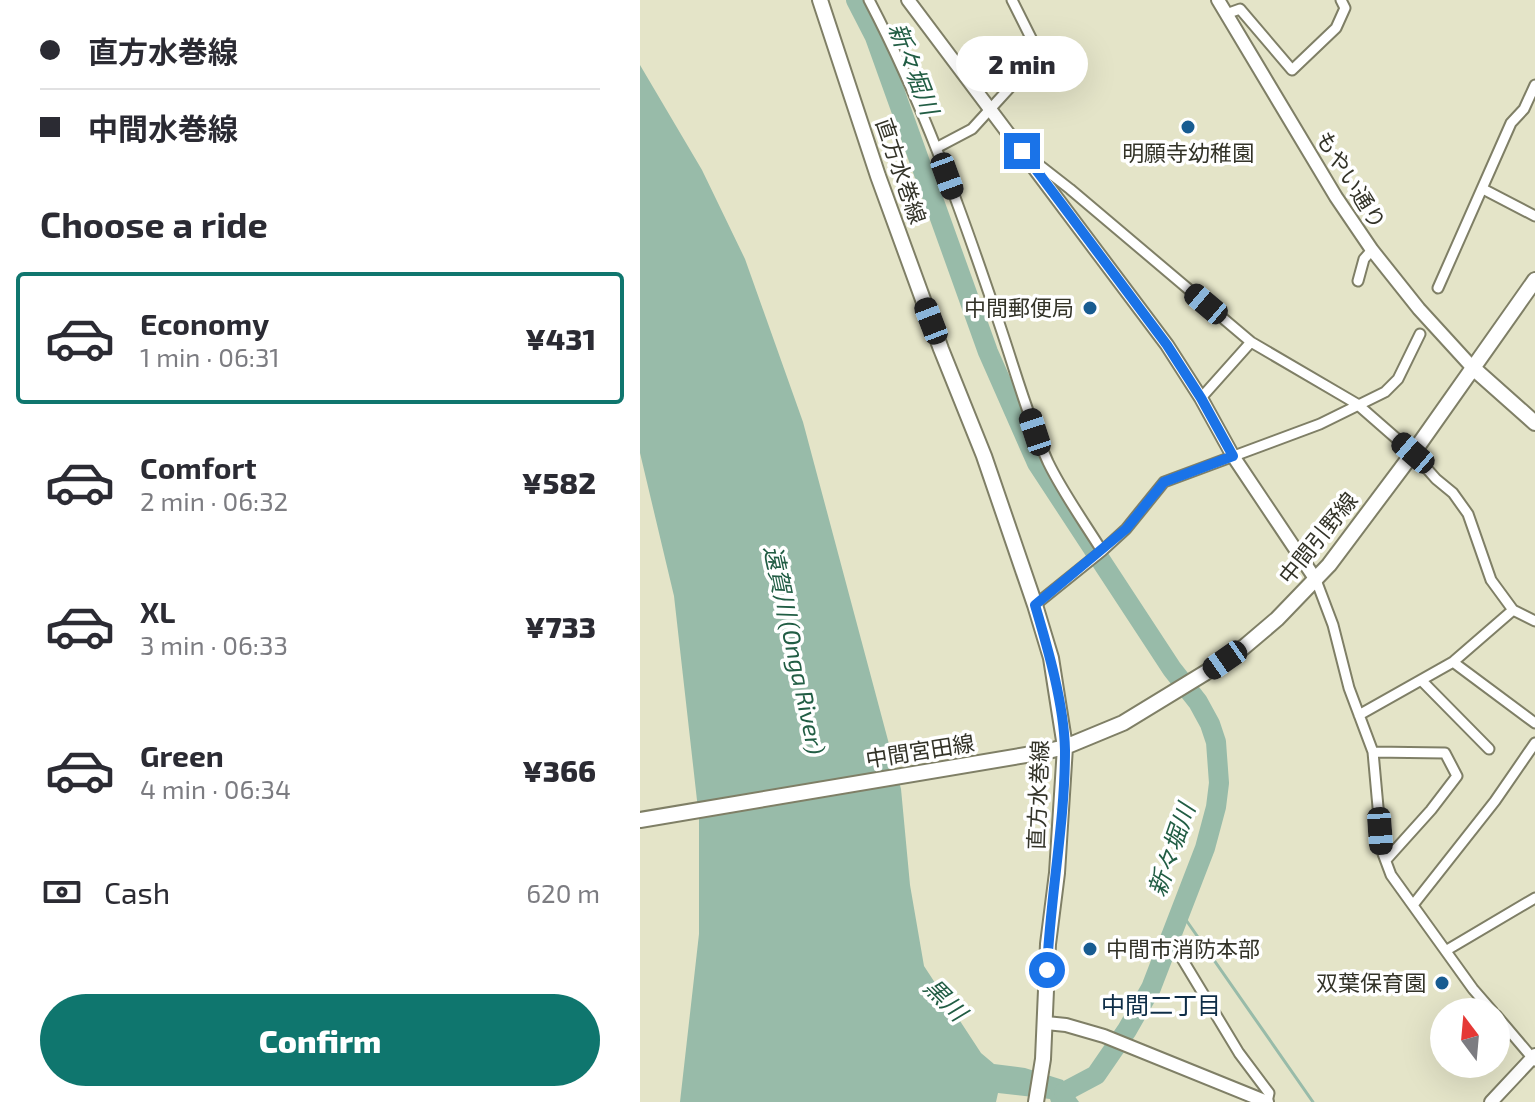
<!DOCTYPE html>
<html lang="en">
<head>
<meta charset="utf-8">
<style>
  :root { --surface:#fff; --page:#f2f2f3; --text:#2b2b33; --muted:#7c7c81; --line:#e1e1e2; --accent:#0f766e }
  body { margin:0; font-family:"Exo 2","Noto Sans JP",sans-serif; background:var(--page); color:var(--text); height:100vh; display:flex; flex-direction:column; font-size:30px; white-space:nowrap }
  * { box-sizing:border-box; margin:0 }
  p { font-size:26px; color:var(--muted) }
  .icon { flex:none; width:44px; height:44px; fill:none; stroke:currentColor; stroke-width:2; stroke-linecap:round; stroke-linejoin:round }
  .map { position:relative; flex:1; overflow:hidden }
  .sheet { display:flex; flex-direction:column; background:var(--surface); width:640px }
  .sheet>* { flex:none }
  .top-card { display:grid; align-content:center; height:176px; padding:0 40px; background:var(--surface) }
  .needle { width:52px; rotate:344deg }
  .buttons { position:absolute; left:790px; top:998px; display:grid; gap:16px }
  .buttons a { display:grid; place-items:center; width:80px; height:80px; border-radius:50%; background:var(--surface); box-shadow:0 8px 32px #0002; font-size:40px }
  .end { position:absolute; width:36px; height:36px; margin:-18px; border:10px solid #1a73e8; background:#fff; box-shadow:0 0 0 4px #fff }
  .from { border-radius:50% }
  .bubble { position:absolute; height:56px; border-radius:28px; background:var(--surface); box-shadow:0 8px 32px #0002; font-size:26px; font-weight:800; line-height:56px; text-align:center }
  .car { position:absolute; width:24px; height:48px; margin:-24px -12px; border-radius:10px; box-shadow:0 0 6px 2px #0007; background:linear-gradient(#222 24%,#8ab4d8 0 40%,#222 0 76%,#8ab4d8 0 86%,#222 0) }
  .top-card b { display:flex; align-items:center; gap:28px; height:76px; font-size:30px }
  .top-card b+b { border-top:2px solid var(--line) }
  .top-card i { width:20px; height:20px; background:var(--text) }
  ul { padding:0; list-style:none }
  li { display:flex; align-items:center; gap:24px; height:132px; margin:0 16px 12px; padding:0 24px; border:4px solid transparent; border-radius:8px }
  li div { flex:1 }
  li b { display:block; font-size:30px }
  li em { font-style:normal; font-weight:800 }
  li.current { border-color:var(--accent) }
  li>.icon { width:72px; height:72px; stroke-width:1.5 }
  h2 { padding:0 40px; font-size:36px; line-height:96px }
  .pay { display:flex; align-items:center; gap:20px; height:88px; padding:0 40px; font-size:30px }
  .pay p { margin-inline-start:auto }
  .primary-button { display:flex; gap:16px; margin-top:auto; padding:16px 40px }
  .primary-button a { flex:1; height:92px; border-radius:48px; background:var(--accent); color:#fff; font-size:32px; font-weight:800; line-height:92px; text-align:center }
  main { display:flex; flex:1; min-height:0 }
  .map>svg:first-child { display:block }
  .water { fill:#98bba9 }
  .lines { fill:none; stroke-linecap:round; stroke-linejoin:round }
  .stream { stroke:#98bba9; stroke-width:3 }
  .river { stroke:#98bba9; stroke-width:20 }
  .street-casing { stroke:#7f7f66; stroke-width:13 }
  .secondary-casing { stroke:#7f7f66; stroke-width:16 }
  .primary-casing { stroke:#7f7f66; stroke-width:18 }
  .street { stroke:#fff; stroke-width:9 }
  .secondary { stroke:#fff; stroke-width:12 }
  .primary { stroke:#fff; stroke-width:14 }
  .route { stroke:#1a73e8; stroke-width:10 }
  .poi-dot { fill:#185c91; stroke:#fff; stroke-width:3 }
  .labels { text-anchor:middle; stroke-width:7; stroke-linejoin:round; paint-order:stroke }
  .poi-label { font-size:22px; fill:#333328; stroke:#fff; text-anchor:end }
  .street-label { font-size:22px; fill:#333328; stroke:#fff }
  .water-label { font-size:24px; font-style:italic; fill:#215d44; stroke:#fff }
  .neighbourhood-label { font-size:24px; fill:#0e2d47; stroke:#fff }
</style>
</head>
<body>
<main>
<section class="sheet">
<div class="top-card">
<b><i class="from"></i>直方水巻線</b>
<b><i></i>中間水巻線</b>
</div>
<h2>Choose a ride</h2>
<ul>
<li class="current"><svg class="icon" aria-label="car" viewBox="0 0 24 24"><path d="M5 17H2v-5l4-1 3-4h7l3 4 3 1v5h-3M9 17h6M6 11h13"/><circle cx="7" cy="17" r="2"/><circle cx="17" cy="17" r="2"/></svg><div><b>Economy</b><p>1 min · 06:31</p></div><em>¥431</em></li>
<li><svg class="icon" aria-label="car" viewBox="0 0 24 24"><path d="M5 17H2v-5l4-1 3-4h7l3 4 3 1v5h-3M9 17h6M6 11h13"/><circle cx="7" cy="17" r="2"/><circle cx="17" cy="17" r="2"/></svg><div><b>Comfort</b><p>2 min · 06:32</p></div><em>¥582</em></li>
<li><svg class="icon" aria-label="car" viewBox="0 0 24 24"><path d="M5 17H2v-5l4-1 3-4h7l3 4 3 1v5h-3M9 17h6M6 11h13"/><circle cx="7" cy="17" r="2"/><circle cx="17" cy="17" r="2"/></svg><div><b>XL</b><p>3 min · 06:33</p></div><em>¥733</em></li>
<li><svg class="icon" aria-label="car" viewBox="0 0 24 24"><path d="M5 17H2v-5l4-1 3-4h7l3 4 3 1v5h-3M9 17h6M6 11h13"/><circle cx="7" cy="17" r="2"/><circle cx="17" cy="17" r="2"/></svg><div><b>Green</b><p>4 min · 06:34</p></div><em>¥366</em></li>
</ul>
<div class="pay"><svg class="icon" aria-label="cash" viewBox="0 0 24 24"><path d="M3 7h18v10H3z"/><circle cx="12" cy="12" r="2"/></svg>Cash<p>620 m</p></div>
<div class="primary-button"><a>Confirm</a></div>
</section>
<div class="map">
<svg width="895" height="1102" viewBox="0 0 895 1102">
  <rect width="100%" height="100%" fill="#e4e4c8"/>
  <path class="water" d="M 0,65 L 62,170 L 105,259 L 163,422 L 261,789 L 270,885 L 284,966 L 341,1053 L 354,1064 L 385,1068 L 423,1080 L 439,1102 L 411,1102 L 410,1099 L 358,1093 L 356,1102 L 40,1102 L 59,934 L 59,818 L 34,596 L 0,453 Z"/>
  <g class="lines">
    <path class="stream" d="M 540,915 L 546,920 L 673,1102"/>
    <path class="river" d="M 216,0 L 235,37 L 348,352 L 397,463 L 532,669 L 558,702 L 570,724 L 576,742 L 579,783 L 576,807 L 565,848 L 511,988 L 487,1030 L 456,1075 L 424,1092"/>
    <g class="street-casing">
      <path id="street" d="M 229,0 C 282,101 321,210 357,317 C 374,366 387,416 408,462 C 423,493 444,522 462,551
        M 586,14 L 600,9 L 652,70 L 696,28 L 705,8 L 701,0
        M 296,148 L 332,129 L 395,60 L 398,52 L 372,0
        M 389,157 L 430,189 L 611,342 L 717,404 L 773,453 L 796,479 L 813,493 L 828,514 L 851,580 L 873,610 L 895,621
        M 843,189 L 895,216
        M 718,281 L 724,259 L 732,250
        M 798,288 L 871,123 L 884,109 L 895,85
        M 561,398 L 611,342
        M 676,580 L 693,625 L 709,688 L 733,752 L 742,851 L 751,875 L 833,989 L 853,1012
        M 395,605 L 462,551 L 486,529 L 524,482 L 680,424 L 745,392 L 758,379 L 780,334
        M 813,662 L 895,723
        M 781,680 L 849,749
        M 719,715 L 813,662 L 873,610
        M 733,752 L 805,753 L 817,776 L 791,810 L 746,860
        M 773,905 L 855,801 L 895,743
        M 807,950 L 895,898
        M 541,957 L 599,1053 L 629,1093 L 627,1102
        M 856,1015 L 895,1061"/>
    </g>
    <g class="secondary-casing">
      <path id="secondary" d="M 268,0 L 527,345 L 561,398 L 593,456 L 676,580
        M 578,0 L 696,197 L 732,250 L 779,309 L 832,367
        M 406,1023 L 426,1025 L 464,1036 L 627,1102
        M 851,1102 L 895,1055"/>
    </g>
    <g class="primary-casing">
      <path id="primary" d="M 180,0 L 238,176 L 301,349 L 344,456 L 395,605 L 411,658 L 425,747 L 417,873 L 408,944 L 403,1059 L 396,1102
        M 832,367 L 895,423
        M 0,820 L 404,752 L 425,747 L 483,723 L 565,673 L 604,647 L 637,619 L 689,565 L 773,453 L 895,280"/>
    </g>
    <use href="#street" class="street"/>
    <use href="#secondary" class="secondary"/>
    <use href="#primary" class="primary"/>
  </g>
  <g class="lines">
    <path class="route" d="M 382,151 L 527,345 L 561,398 L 593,456 L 524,482 L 486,529 L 395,605 C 408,649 424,704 425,750 C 425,824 410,897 407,970"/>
  </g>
  <g class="poi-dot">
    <circle cx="548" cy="127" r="8"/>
    <circle cx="450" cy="308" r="8"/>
    <circle cx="450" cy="949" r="8"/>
    <circle cx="802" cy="983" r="8"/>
  </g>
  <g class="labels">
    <g class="poi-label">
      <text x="548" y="161" text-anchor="middle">明願寺幼稚園</text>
      <text x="434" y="316">中間郵便局</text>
      <text x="466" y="957" text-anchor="start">中間市消防本部</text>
      <text x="786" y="991">双葉保育園</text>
    </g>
    <g class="street-label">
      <text transform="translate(261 171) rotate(71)" y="8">直方水巻線</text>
      <text transform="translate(711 180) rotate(58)" y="8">もやい通り</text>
      <text transform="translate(678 538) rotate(-51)" y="8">中間引野線</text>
      <text transform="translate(280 751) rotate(-9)" y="8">中間宮田線</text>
      <text transform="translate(398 795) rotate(-88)" y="8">直方水巻線</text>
    </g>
    <g class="water-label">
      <text transform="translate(273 69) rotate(69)" y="8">新々堀川</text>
      <text transform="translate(154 650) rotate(78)" y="8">遠賀川 (Onga River)</text>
      <text transform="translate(532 850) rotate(-71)" y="8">新々堀川</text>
      <text transform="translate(305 1000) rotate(45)" y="8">黒川</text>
    </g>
    <g class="neighbourhood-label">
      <text x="521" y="1014">中間二丁目</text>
    </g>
  </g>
</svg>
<div class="buttons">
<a><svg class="needle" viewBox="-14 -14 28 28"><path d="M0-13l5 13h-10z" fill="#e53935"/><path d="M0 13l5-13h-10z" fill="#7c7c81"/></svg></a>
</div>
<i class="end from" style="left:407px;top:970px"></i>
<i class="end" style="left:382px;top:151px"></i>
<div class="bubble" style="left:316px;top:36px;width:132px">2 min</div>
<i class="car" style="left:307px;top:176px;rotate:160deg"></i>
<i class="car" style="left:566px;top:304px;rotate:310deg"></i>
<i class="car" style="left:291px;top:321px;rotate:339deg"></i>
<i class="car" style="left:395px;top:432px;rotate:342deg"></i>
<i class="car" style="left:773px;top:453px;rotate:311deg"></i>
<i class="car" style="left:585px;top:660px;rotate:235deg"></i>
<i class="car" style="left:740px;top:831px;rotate:176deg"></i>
</div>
</main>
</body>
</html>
